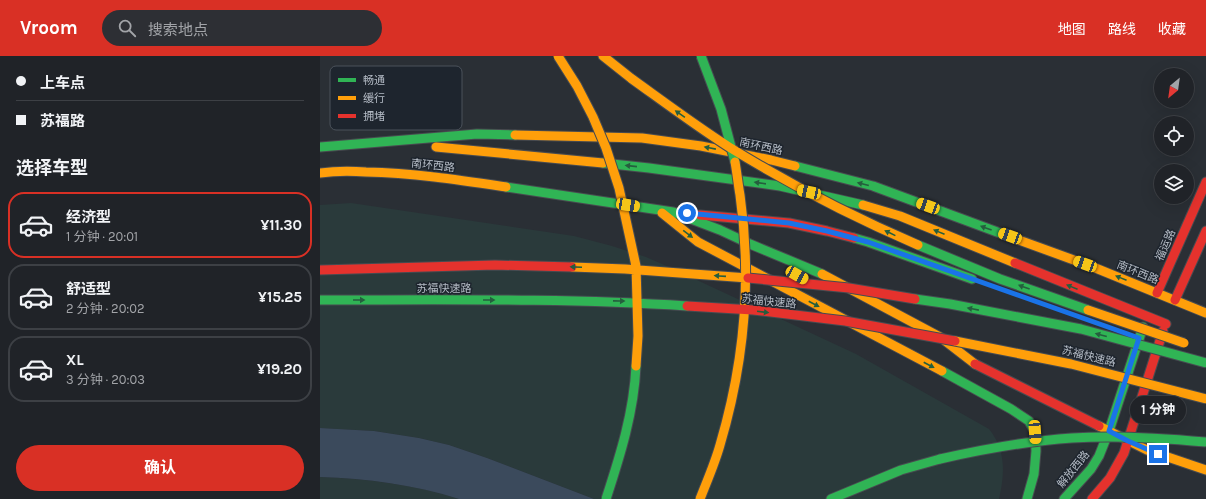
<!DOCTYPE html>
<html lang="zh">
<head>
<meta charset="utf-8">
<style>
  :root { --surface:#202328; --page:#2d2f34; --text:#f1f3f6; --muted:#a2a4a8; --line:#3d4045; --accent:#d93025 }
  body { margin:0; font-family:Karla,"Noto Sans SC",sans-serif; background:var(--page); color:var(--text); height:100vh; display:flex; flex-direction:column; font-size:15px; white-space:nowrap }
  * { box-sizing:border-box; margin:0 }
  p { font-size:13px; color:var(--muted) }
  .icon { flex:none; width:22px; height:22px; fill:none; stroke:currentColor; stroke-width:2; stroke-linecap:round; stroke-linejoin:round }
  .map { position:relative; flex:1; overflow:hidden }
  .sheet { display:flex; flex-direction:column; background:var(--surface); width:320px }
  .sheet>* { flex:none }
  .banner { display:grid; align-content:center; height:88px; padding:0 16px; background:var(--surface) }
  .needle { width:26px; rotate:209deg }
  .buttons { position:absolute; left:834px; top:12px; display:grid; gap:8px }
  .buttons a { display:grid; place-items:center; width:40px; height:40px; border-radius:50%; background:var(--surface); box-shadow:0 4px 16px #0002,0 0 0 1px var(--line); font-size:20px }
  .end { position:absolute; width:18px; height:18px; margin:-9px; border:5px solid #1a73e8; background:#fff; box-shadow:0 0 0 2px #fff }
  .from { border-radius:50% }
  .bubble { position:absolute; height:28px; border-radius:14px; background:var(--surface); box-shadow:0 4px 16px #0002,0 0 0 1px var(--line); font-size:13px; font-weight:700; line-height:28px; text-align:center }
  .car { position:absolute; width:12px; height:24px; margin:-12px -6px; border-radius:5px; box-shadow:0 0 3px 1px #0007; background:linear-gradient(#f5c518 24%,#345 0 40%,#f5c518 0 76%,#345 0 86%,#f5c518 0) }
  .banner b { display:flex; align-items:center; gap:14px; height:38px; font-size:15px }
  .banner b+b { border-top:1px solid var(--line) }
  .banner i { width:10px; height:10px; background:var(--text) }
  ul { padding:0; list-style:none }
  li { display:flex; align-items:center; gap:12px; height:66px; margin:0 8px 6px; padding:0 8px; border:2px solid var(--line); border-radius:16px }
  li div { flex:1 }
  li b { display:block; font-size:15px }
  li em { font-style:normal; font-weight:700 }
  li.active { border-color:var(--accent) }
  li>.icon { width:36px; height:36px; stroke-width:1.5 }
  h2 { padding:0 16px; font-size:18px; line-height:48px }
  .cta { display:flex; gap:8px; margin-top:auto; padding:8px 16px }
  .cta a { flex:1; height:46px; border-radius:24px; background:var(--accent); color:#fff; font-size:16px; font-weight:700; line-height:46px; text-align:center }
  header { display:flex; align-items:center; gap:24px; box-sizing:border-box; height:56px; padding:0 20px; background:var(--accent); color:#fff }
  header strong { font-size:19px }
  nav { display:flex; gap:22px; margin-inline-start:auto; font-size:14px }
  .search { width:280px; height:36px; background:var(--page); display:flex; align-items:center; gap:10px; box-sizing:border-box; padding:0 14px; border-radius:22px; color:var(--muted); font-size:15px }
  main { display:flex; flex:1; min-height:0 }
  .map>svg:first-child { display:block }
  .green { fill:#2a3a3b }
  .water { fill:#3b4a5c }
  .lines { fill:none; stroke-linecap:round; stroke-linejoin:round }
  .fast-casing { stroke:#484b50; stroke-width:11 }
  .slow-casing { stroke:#484b50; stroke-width:11 }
  .jam-casing { stroke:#484b50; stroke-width:11 }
  .fast { stroke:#30b455; stroke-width:9 }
  .slow { stroke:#ff9f0a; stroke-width:9 }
  .jam { stroke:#e5322d; stroke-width:9 }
  .fast-bridge-casing { stroke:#464b51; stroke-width:11; stroke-linecap:butt }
  .slow-bridge-casing { stroke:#464b51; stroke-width:11; stroke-linecap:butt }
  .jam-bridge-casing { stroke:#464b51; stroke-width:11; stroke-linecap:butt }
  .fast-bridge { stroke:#30b455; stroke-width:9 }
  .slow-bridge { stroke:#ff9f0a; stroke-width:9 }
  .jam-bridge { stroke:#e5322d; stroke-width:9 }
  .oneway { fill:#255e3e }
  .route { stroke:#1a73e8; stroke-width:5 }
  .labels { text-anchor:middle; stroke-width:3; stroke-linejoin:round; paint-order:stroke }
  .street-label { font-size:11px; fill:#b4bbc5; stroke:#1e252e }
  .key { fill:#1e252e; stroke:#4b525b; stroke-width:1 }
  .key-label { font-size:11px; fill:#b4bbc5 }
</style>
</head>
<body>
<header>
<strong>Vroom</strong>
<div class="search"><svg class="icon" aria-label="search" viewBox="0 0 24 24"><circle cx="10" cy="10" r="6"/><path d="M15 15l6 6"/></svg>搜索地点</div>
<nav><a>地图</a><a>路线</a><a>收藏</a></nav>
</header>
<main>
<section class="sheet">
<div class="banner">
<b><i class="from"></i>上车点</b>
<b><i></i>苏福路</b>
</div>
<h2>选择车型</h2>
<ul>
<li class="active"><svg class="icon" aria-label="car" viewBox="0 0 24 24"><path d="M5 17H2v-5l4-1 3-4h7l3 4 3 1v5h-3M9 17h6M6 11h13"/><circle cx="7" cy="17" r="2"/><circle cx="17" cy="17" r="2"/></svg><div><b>经济型</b><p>1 分钟 · 20:01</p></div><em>¥11.30</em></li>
<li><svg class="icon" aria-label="car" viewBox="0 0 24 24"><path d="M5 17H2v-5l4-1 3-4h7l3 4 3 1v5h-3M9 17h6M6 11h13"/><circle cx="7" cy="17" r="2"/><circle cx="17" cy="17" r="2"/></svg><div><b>舒适型</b><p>2 分钟 · 20:02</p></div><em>¥15.25</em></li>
<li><svg class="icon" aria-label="car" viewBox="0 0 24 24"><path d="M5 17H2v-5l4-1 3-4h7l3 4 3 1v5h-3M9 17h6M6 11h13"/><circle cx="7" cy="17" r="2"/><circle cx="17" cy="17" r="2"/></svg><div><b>XL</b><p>3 分钟 · 20:03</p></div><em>¥19.20</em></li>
</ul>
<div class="cta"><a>确认</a></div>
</section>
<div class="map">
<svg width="886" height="443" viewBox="0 0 886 443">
  <rect width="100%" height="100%" fill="#2a2f35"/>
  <path class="green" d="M 31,147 L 254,180 L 292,190 L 326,201 L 349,211 L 536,298 L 669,373 C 686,394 685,417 679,443 L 274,443 L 167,402 L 129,389 L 99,382 L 54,375 L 0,372 L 0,149 Z
    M 0,421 C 45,422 97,429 139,443 L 0,443 Z"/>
  <path class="water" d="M 0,372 L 54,375 L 99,382 L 129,389 L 167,402 L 274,443 L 139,443 C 95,429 46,422 0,421 Z"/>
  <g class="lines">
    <g class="fast-casing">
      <path id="fast" d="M 0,91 L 157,78 L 195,79
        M 283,107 L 329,112 L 460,130 L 543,149
        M 475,110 L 553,130 L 688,180
        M 186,131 L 353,156 L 400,174 L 430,188 L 502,218
        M 534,182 L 548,186 L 652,223
        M 622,315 L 691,353 L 709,365 L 715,376 L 716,395 L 714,418 L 707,443
        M 511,443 L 581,414 L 620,403
        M 744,443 L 771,413 L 779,400 L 789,375 L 823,271"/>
    </g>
    <g class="slow-casing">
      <path id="slow" d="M 283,0 L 312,23
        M 195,79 L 322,82 L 381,90 L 451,104 L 475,110
        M 116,91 L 283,107
        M 0,117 C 15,115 30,115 46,116 C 93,117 139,124 186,131
        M 543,149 L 580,160 L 695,207
        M 342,157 L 378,186 L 622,315
        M 688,180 L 773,211 L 886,257
        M 502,218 L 620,281 L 655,308
        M 779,370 L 827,394 L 886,414"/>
    </g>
    <g class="jam-casing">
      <path id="jam" d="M 380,159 L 469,167 L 507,175 L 534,182
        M 695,207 L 846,268
        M 837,237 L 886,126
        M 855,244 L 886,175
        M 655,308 L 779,370
        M 772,443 L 790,422 L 804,397 L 843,275"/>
    </g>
    <use href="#fast" class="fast"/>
    <use href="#slow" class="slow"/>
    <use href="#jam" class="jam"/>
    <g class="fast-bridge-casing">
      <path id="fast-bridge" d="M 381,0 L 401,53 L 415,106
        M 598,189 L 680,223 L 768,254
        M 595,243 L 630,248 L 761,273 L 886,307
        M 0,244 C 122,244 245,242 367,250
        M 620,403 C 664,393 707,385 752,382 C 797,379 842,382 886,386
        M 286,443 C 300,400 314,356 316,310"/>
    </g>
    <g class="slow-bridge-casing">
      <path id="slow-bridge" d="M 238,0 L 257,30 L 273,61 L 286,92 L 299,132 L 316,210 L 318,280 L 316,310
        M 312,23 C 344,46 376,70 409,91 C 469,128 533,161 598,189
        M 252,211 L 305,213 L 428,222
        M 768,254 L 864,287
        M 635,285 L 751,308 L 886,343
        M 380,443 C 387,425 395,407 400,389 C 424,308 432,223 420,139 C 418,128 417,117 415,106"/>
    </g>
    <g class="jam-bridge-casing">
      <path id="jam-bridge" d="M 0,214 L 175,209 L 252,211
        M 428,222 L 529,232 L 595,243
        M 367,250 L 433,254 L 525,265 L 635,285"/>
    </g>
    <use href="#fast-bridge" class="fast-bridge"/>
    <use href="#slow-bridge" class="slow-bridge"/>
    <use href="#jam-bridge" class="jam-bridge"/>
  </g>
  <defs><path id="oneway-solid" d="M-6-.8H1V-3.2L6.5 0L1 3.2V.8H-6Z"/></defs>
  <g class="oneway">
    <use href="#oneway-solid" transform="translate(360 58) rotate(-145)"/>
    <use href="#oneway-solid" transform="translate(390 92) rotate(-169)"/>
    <use href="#oneway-solid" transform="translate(311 110) rotate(-174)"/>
    <use href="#oneway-solid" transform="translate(440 127) rotate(-172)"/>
    <use href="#oneway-solid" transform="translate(543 128) rotate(-166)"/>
    <use href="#oneway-solid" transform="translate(666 172) rotate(-160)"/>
    <use href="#oneway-solid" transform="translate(619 176) rotate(-158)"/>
    <use href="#oneway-solid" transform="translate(570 177) rotate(-154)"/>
    <use href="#oneway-solid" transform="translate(368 178) rotate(37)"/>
    <use href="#oneway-solid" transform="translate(256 211) rotate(-178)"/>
    <use href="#oneway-solid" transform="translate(400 220) rotate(-176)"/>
    <use href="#oneway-solid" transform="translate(801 222) rotate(-158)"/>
    <use href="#oneway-solid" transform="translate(704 231) rotate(-160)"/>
    <use href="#oneway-solid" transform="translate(752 231) rotate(-158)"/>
    <use href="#oneway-solid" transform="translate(39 244)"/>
    <use href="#oneway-solid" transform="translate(169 244)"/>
    <use href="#oneway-solid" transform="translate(299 245) rotate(1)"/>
    <use href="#oneway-solid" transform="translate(494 248) rotate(28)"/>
    <use href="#oneway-solid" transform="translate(653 253) rotate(-169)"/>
    <use href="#oneway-solid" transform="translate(443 256) rotate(7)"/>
    <use href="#oneway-solid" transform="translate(781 279) rotate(-165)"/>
    <use href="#oneway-solid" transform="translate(609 309) rotate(28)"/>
  </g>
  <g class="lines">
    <path class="route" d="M 367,157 L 469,167 L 507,175 L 548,186 L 819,282 L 789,375 L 808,385 L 838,398"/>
  </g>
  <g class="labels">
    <g class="street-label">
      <text transform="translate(441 90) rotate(12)" y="4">南环西路</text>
      <text transform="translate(113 109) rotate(6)" y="4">南环西路</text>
      <text transform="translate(845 189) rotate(-66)" y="4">福运路</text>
      <text transform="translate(818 216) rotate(22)" y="4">南环西路</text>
      <text x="124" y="236">苏福快速路</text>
      <text transform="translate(449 245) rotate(6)" y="4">苏福快速路</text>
      <text transform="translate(769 300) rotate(14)" y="4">苏福快速路</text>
      <text transform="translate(753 413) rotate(-51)" y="4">解放西路</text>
    </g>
  </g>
  <rect x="10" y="10" width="132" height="64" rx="6" class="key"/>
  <rect x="18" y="22" width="18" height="4" fill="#30b455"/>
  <rect x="18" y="40" width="18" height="4" fill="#ff9f0a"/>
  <rect x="18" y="58" width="18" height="4" fill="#e5322d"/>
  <g class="key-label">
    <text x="43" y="28">畅通</text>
    <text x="43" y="46">缓行</text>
    <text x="43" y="64">拥堵</text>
  </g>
</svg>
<div class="buttons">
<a><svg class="needle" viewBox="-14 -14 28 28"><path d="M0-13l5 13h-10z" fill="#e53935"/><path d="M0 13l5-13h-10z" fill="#a2a4a8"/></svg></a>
<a><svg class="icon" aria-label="locate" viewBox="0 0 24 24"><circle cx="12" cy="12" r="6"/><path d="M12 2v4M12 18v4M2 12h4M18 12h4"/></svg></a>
<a><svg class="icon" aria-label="layers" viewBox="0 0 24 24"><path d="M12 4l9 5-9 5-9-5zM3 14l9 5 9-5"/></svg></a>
</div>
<i class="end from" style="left:367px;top:157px"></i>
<i class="end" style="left:838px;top:398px"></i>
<div class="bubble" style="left:810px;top:340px;width:56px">1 分钟</div>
<i class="car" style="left:489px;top:136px;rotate:282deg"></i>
<i class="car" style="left:308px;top:149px;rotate:99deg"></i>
<i class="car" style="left:608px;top:150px;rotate:290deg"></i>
<i class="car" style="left:690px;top:180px;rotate:290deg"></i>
<i class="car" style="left:765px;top:208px;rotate:290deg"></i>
<i class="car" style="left:477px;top:219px;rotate:119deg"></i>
<i class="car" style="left:715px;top:376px;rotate:176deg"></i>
</div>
</main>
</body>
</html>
